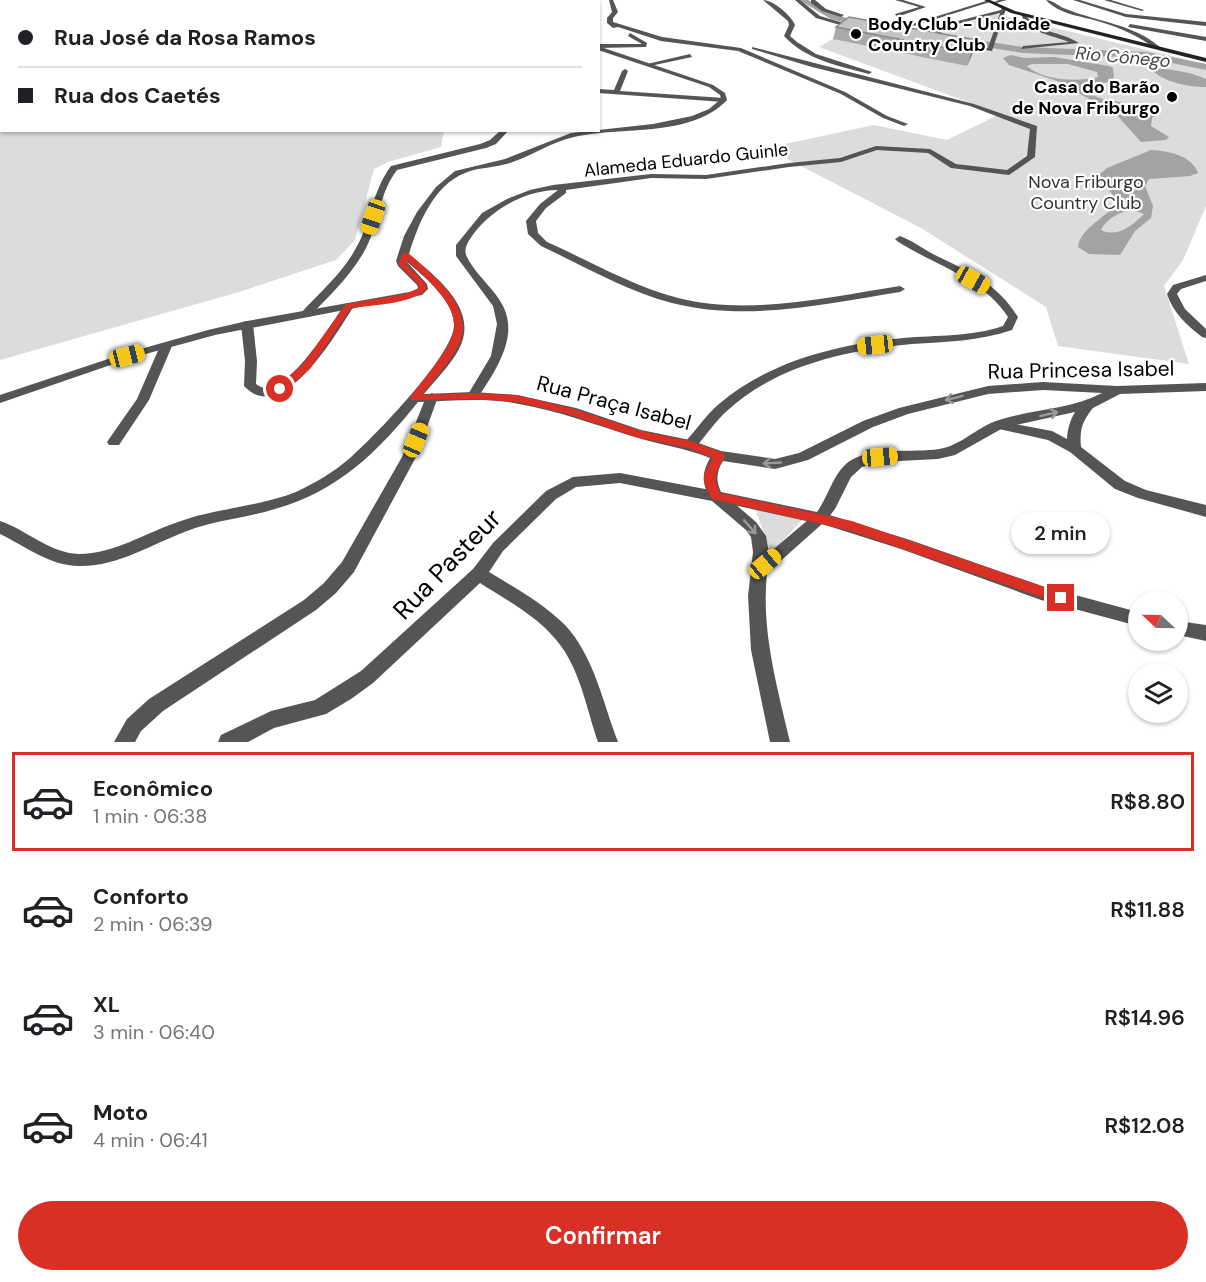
<!DOCTYPE html>
<html lang="pt">
<head>
<meta charset="utf-8">
<style>
  :root { --surface:#fff; --page:#f6f6f6; --text:#202124; --muted:#757577; --line:#e0e0e0; --accent:#d93025 }
  body { margin:0; font-family:"DM Sans",sans-serif; background:var(--page); color:var(--text); height:100vh; display:flex; flex-direction:column; font-size:22px; white-space:nowrap }
  * { box-sizing:border-box; margin:0 }
  p { font-size:20px; color:var(--muted) }
  .icon { flex:none; width:33px; height:33px; fill:none; stroke:currentColor; stroke-width:2; stroke-linecap:round; stroke-linejoin:round }
  .map { position:relative; height:742px; overflow:hidden }
  .details { display:flex; flex-direction:column; background:var(--surface); flex:1 }
  .details>* { flex:none }
  .banner { position:absolute; left:0px; top:0px; width:600px; height:132px; box-shadow:0 2px 4px #0004; display:grid; align-content:center; height:132px; padding:0 18px; background:var(--surface) }
  .needle { width:39px; rotate:292deg }
  .fabs { position:absolute; left:1128px; top:591px; display:grid; gap:12px }
  .fabs a { display:grid; place-items:center; width:60px; height:60px; border-radius:50%; background:var(--surface); box-shadow:0 2px 4px #0004; font-size:30px }
  .end { position:absolute; width:27px; height:27px; margin:-14px; border:8px solid #d93025; background:#fff; box-shadow:0 0 0 3px #fff }
  .from { border-radius:50% }
  .bubble { position:absolute; height:42px; border-radius:21px; background:var(--surface); box-shadow:0 2px 4px #0004; font-size:20px; font-weight:600; line-height:42px; text-align:center }
  .car { position:absolute; width:18px; height:36px; margin:-18px -9px; border-radius:8px; box-shadow:0 0 4px 2px #0007; background:linear-gradient(#f5c518 24%,#345 0 40%,#f5c518 0 76%,#345 0 86%,#f5c518 0) }
  .banner b { display:flex; align-items:center; gap:21px; height:57px; font-size:22px }
  .banner b+b { border-top:2px solid var(--line) }
  .banner i { width:15px; height:15px; background:var(--text) }
  ul { padding:10px 0 0; list-style:none }
  li { display:flex; align-items:center; gap:18px; height:99px; margin:0 12px 9px; padding:0 6px; border:3px solid transparent; border-radius:0px }
  li div { flex:1 }
  li b { display:block; font-size:22px }
  li em { font-style:normal; font-weight:600 }
  li.on { border-color:var(--accent) }
  li>.icon { width:54px; height:54px; stroke-width:1.5 }
  .button { display:flex; gap:12px; margin-top:auto; padding:12px 18px }
  .button a { flex:1; height:69px; border-radius:36px; background:var(--accent); color:#fff; font-size:24px; font-weight:600; line-height:69px; text-align:center }
  .map>svg:first-child { display:block }
  .green { fill:#dcdcdc }
  .water { fill:#a3a3a3; fill-rule:evenodd }
  .lines { fill:none; stroke-linecap:round; stroke-linejoin:round }
  .river { fill:#a3a3a3; fill-rule:evenodd }
  .minor { fill:#555; fill-rule:evenodd }
  .tertiary { fill:#555; fill-rule:evenodd }
  .secondary { fill:#222; fill-rule:evenodd }
  .wall { fill:#a9a9a9 }
  .shaded-wall { fill:#898989 }
  .building { fill:#c4c4c4; stroke:#898989; stroke-width:1.5 }
  .oneway { stroke:#999 }
  .route { fill:#d93025 }
  .poi-dot { fill:#000; stroke:#fff; stroke-width:2 }
  .labels { text-anchor:middle; stroke-width:4.5; stroke-linejoin:round; paint-order:stroke }
  .far-poi-label { font-size:18px; font-weight:bold; fill:#000; stroke:#fff; text-anchor:start }
  .far-water-label { font-size:18px; font-style:italic; fill:#444; stroke:#fff }
  .far-street-label { font-size:18px; fill:#000; stroke:#fff }
  .far-park-label { font-size:18px; fill:#333; stroke:#fff }
  .street-label { font-size:21px; fill:#000; stroke:#fff }
  .near-street-label { font-size:26px; fill:#000; stroke:#fff }
</style>
</head>
<body>
<div class="map">
<svg width="1206" height="742" viewBox="0 0 1206 742">
  <rect width="100%" height="100%" fill="#fff"/>
  <path class="green" d="M 0,0 L 273,1 L 2,2 L 2,130 L 444,131 L 441,147 L 388,162 L 374,169 L 355,240 L 336,260 L 239,292 L 0,360 Z
    M 996,14 L 1206,64 L 1206,206 L 1183,260 L 1164,286 L 1189,364 L 1058,346 L 1046,307 L 921,228 L 766,148 L 874,125 L 947,140 L 1000,114 L 819,47 L 844,32 L 937,32 Z
    M 755,508 L 802,520 L 771,554 Z"/>
  <path class="water" d="M 1011,55 L 1024,58 L 1054,57 L 1109,66 L 1113,68 L 1114,78 L 1108,82 L 1087,86 L 1086,92 L 1102,99 L 1153,108 L 1160,113 L 1152,118 L 1151,126 L 1169,137 L 1166,140 L 1141,142 L 1114,112 L 1080,94 L 1078,88 L 1009,65 L 1003,58 ZM 1032,64 L 1068,64 L 1097,72 L 1098,77 C 1078,82 1043,81 1027,66 Z
    M 1150,68 C 1169,69 1188,71 1206,79 L 1206,87 C 1188,87 1162,82 1150,68 Z
    M 1151,150 C 1168,151 1192,155 1198,173 L 1190,176 L 1149,179 L 1145,186 L 1153,206 L 1151,218 L 1135,231 L 1120,255 L 1089,254 L 1078,247 C 1080,228 1107,217 1118,202 L 1102,181 L 1100,174 L 1107,168 ZM 1133,210 L 1144,214 C 1132,226 1117,238 1101,230 C 1106,219 1121,211 1133,210 Z"/>
  <g class="lines">
    <path class="river" d="M 799,0 L 808,0 L 837,15 L 873,26 L 869,29 L 831,19 Z
      M 950,36 L 1023,47 L 1147,52 L 1206,64 L 1206,70 L 1147,58 L 1023,53 L 947,41 L 947,37 Z"/>
    <path class="minor" d="M 450,0 L 454,0 L 454,2 L 450,2 Z
      M 516,0 L 520,0 L 520,2 L 516,2 Z
      M 609,0 L 613,0 L 618,12 L 613,18 L 613,22 L 662,37 L 741,48 L 845,92 L 887,116 L 908,124 L 904,126 L 883,118 L 841,94 L 738,51 L 661,41 L 618,27 L 613,28 L 607,23 L 607,18 L 612,12 Z
      M 763,0 C 773,0 791,15 795,25 L 790,36 L 797,42 L 816,54 L 872,72 L 869,74 C 839,66 806,60 784,36 L 789,25 L 788,21 Z
      M 795,0 L 800,0 L 820,16 L 857,27 L 854,29 L 816,18 Z
      M 811,0 L 815,0 L 826,9 L 844,15 L 841,17 L 822,11 L 811,3 Z
      M 895,0 L 903,0 L 926,7 L 897,17 L 895,14 L 919,7 Z
      M 999,0 L 1007,0 L 996,3 L 994,2 Z
      M 1046,0 C 1053,0 1059,7 1066,9 C 1098,22 1134,24 1161,48 L 1156,49 C 1140,37 1121,28 1101,22 C 1082,16 1060,15 1046,0 Z
      M 1073,0 L 1080,0 L 1126,14 L 1206,22 L 1206,26 L 1126,17 Z
      M 1104,0 L 1111,0 L 1144,10 L 1142,11 Z
      M 986,1 L 990,2 L 901,30 L 896,29 Z
      M 1002,8 L 1006,9 L 992,51 L 957,46 L 960,44 L 988,48 L 1000,13 L 950,26 L 938,35 L 933,34 L 946,24 L 1001,10 Z
      M 1021,14 L 1025,14 C 1038,34 1061,31 1079,43 L 1021,49 L 1023,46 L 1069,42 C 1052,35 1027,33 1021,14 Z
      M 1130,24 L 1206,37 L 1206,41 L 1128,27 Z
      M 630,33 L 647,43 L 646,47 L 598,48 L 598,44 L 642,44 L 628,36 Z
      M 752,47 L 974,104 L 1037,126 L 1035,157 L 1009,175 L 951,168 L 928,153 L 877,150 L 841,162 L 789,167 L 706,179 L 651,178 L 566,190 L 566,193 L 546,208 L 536,221 L 538,233 L 547,242 C 590,261 632,286 678,298 C 750,316 828,297 900,286 L 905,289 L 900,292 C 825,304 747,322 672,303 C 626,291 584,266 541,246 L 528,234 L 526,221 L 540,204 L 558,190 C 525,190 490,210 472,236 C 467,243 463,250 467,257 C 478,280 506,296 508,323 C 511,349 491,378 477,399 L 469,399 L 467,396 L 491,356 L 497,324 L 493,306 L 456,256 L 456,245 L 482,213 L 507,199 L 530,190 L 553,185 L 651,174 L 706,175 L 789,163 L 840,158 L 876,146 L 930,149 L 956,164 L 1007,170 L 1027,156 L 1030,129 L 970,106 L 812,67 L 752,49 Z
      M 690,54 L 692,57 L 650,66 L 647,64 Z
      M 625,69 L 628,71 L 620,91 L 724,98 L 727,100 L 724,102 L 598,93 L 598,89 L 614,90 L 622,71 Z
      M 501,130 L 509,130 L 496,144 L 486,148 L 397,170 C 379,193 379,223 366,248 C 352,275 329,296 309,317 L 301,317 L 300,315 L 301,313 C 320,292 343,273 356,248 C 371,222 372,191 391,166 L 480,144 L 490,140 Z
      M 900,236 C 911,240 922,248 933,254 C 968,271 997,283 1018,317 L 1012,330 C 979,341 946,342 912,344 C 848,350 777,365 728,410 C 715,421 706,436 695,448 L 685,448 L 683,445 L 685,442 C 697,429 706,415 719,404 C 769,361 839,344 903,338 C 937,335 971,337 1003,326 L 1008,317 C 983,278 934,265 897,241 L 895,239 Z
      M 349,303 L 354,306 C 337,332 283,428 244,386 L 245,361 L 241,324 L 243,322 L 247,321 L 253,324 L 257,361 L 256,384 C 259,386 262,388 265,388 C 290,391 332,323 345,304 Z
      M 166,343 L 172,346 L 149,400 L 119,445 L 109,445 L 107,442 L 109,439 L 137,399 L 160,346 Z
      M 432,393 L 438,397 L 416,457 L 354,572 L 336,593 L 316,610 L 163,711 L 141,731 L 135,742 L 114,742 L 127,719 L 149,699 L 304,600 L 324,583 L 342,562 L 402,457 L 426,397 Z
      M 1089,401 L 1095,405 C 1084,420 1079,426 1081,447 L 1125,481 L 1146,490 L 1206,505 L 1206,517 L 1138,498 L 1115,489 L 1070,452 L 1048,440 L 999,429 L 994,428 L 992,425 L 994,422 L 999,421 L 1052,431 L 1067,439 C 1068,424 1074,406 1089,401 Z
      M 620,473 L 721,492 L 756,522 L 766,536 L 769,553 L 815,514 L 820,512 L 910,540 L 1042,586 L 1138,612 L 1138,626 L 1041,600 L 901,549 L 822,524 L 767,573 C 761,631 777,686 790,742 L 770,742 L 751,650 L 748,596 L 753,552 L 751,537 L 746,530 L 712,501 L 620,483 L 576,487 L 556,499 L 503,551 L 489,572 C 515,588 543,603 565,625 C 594,656 603,703 618,742 L 598,742 C 587,710 581,674 561,646 C 541,618 508,601 480,583 L 373,683 L 351,699 L 326,714 L 274,728 L 248,742 L 218,742 L 221,735 L 271,711 L 315,700 L 361,671 L 473,569 L 493,543 L 546,491 L 573,477 Z
      M 1178,621 L 1206,625 L 1206,641 L 1178,635 Z"/>
    <path class="tertiary" d="M 532,0 L 536,0 L 537,2 L 532,2 Z
      M 598,46 L 713,85 L 725,93 L 727,100 C 691,138 622,126 574,137 C 551,142 532,156 510,163 C 495,168 479,167 465,173 C 434,185 418,224 409,254 C 436,277 480,309 459,349 C 450,366 436,379 424,394 L 473,392 L 517,395 L 576,408 L 641,430 L 690,440 L 721,451 L 775,459 L 799,453 L 863,421 L 899,408 L 988,386 L 1043,382 L 1117,386 L 1206,383 L 1206,391 L 1120,394 L 1093,408 L 1003,428 L 955,455 L 938,459 L 880,462 L 862,467 L 851,477 L 835,509 L 825,522 L 820,524 L 711,500 C 702,484 701,474 710,458 C 686,448 660,445 635,437 C 596,425 559,411 519,404 C 486,397 451,401 418,402 C 379,451 337,492 275,509 C 246,518 215,520 187,531 C 152,544 117,567 79,566 C 50,566 25,546 0,534 L 0,521 C 27,530 49,553 79,554 C 114,554 145,533 178,522 C 216,508 258,507 296,492 C 315,483 334,472 350,458 C 373,438 456,353 454,324 C 453,298 424,277 406,261 L 427,284 L 428,289 L 422,295 L 215,335 L 131,358 L 0,403 L 0,395 L 123,354 L 208,330 L 247,321 L 415,291 L 418,288 L 417,285 L 398,266 L 396,261 L 404,236 L 417,212 L 436,187 L 455,171 L 505,159 L 571,133 L 653,124 L 692,116 L 709,109 L 721,99 L 720,95 L 709,87 L 598,50 ZM 1043,390 L 1102,393 C 1069,410 1031,409 996,421 C 976,428 960,446 939,449 C 912,453 877,447 853,459 C 834,469 829,496 817,512 L 721,492 C 716,481 716,472 723,461 L 775,469 L 808,460 L 873,427 L 908,414 L 988,394 Z
      M 1206,275 L 1206,281 L 1181,289 L 1177,294 L 1185,309 L 1206,329 L 1206,338 L 1202,337 C 1187,325 1173,313 1167,294 L 1173,285 Z"/>
    <path class="secondary" d="M 984,0 L 990,0 L 1015,11 L 1206,58 L 1206,62 L 1011,13 Z"/>
  </g>
  <path class="wall" d="M 836,27 L 977,40 L 973,53 L 967,66 L 833,39 Z"/>
  <path class="shaded-wall" d="M 977,40 L 973,53 L 967,66 L 971,53 Z"/>
  <path class="building" d="M 849,17 L 977,40 L 971,53 L 836,27 Z"/>
  <defs><path id="oneway-shaft" d="M-6 0H5M1.5-3L5.5 0L1.5 3" fill="none" stroke-width="1.6" stroke-linecap="round" stroke-linejoin="round" transform="scale(1.5)"/></defs>
  <g class="oneway">
    <use href="#oneway-shaft" transform="translate(954 398) rotate(166)"/>
    <use href="#oneway-shaft" transform="translate(1049 414) rotate(-13)"/>
    <use href="#oneway-shaft" transform="translate(772 463) rotate(177)"/>
    <use href="#oneway-shaft" transform="translate(750 527) rotate(49)"/>
  </g>
  <path class="route" d="M 403,253 L 408,253 C 434,276 477,308 458,346 C 450,363 434,379 422,395 L 473,393 L 517,395 L 574,409 L 641,431 L 690,441 L 723,453 L 725,456 C 717,470 712,477 720,493 L 852,521 L 1065,594 L 1067,598 L 1065,602 L 1061,604 L 851,531 L 712,499 C 701,479 701,477 713,458 L 688,448 L 635,437 L 568,414 L 517,402 L 473,399 L 411,400 L 411,396 C 463,329 475,323 407,260 L 406,264 L 426,284 L 426,290 C 411,304 372,305 351,308 L 310,369 L 283,392 L 276,392 L 276,387 L 303,364 L 346,304 L 405,294 L 419,288 L 418,284 L 398,264 Z"/>
  <g class="poi-dot">
    <circle cx="856" cy="34" r="6"/>
    <circle cx="1172" cy="97" r="6"/>
  </g>
  <g class="labels">
    <g class="far-poi-label">
      <text x="868" y="30">Body Club - Unidade<tspan x="868" dy="21">Country Club</tspan></text>
      <text x="1160" y="93" text-anchor="end">Casa do Barão<tspan x="1160" dy="21">de Nova Friburgo</tspan></text>
    </g>
    <g class="far-water-label">
      <text transform="translate(1123 57) rotate(5)" y="6">Rio Cônego</text>
    </g>
    <g class="far-street-label">
      <text transform="translate(686 160) rotate(-6)" y="6">Alameda Eduardo Guinle</text>
    </g>
    <g class="far-park-label">
      <text x="1086" y="188">Nova Friburgo<tspan x="1086" dy="21">Country Club</tspan></text>
    </g>
    <g class="street-label">
      <text transform="translate(1081 370) rotate(-1)" y="7">Rua Princesa Isabel</text>
      <text transform="translate(614 403) rotate(15)" y="7">Rua Praça Isabel</text>
    </g>
    <g class="near-street-label">
      <text transform="translate(447 564) rotate(-46)" y="9">Rua Pasteur</text>
    </g>
  </g>
</svg>
<div class="fabs">
<a><svg class="needle" viewBox="-14 -14 28 28"><path d="M0-13l5 13h-10z" fill="#e53935"/><path d="M0 13l5-13h-10z" fill="#757577"/></svg></a>
<a><svg class="icon" aria-label="layers" viewBox="0 0 24 24"><path d="M12 4l9 5-9 5-9-5zM3 14l9 5 9-5"/></svg></a>
</div>
<i class="end from" style="left:280px;top:389px"></i>
<i class="end" style="left:1061px;top:598px"></i>
<div class="bubble" style="left:1011px;top:512px;width:99px">2 min</div>
<i class="car" style="left:373px;top:217px;rotate:199deg"></i>
<i class="car" style="left:973px;top:280px;rotate:119deg"></i>
<i class="car" style="left:875px;top:345px;rotate:264deg"></i>
<i class="car" style="left:127px;top:356px;rotate:76deg"></i>
<i class="car" style="left:416px;top:440px;rotate:23deg"></i>
<i class="car" style="left:880px;top:457px;rotate:85deg"></i>
<i class="car" style="left:765px;top:564px;rotate:50deg"></i>
<div class="banner">
<b><i class="from"></i>Rua José da Rosa Ramos</b>
<b><i></i>Rua dos Caetés</b>
</div>
</div>
<section class="details">
<ul>
<li class="on"><svg class="icon" aria-label="car" viewBox="0 0 24 24"><path d="M5 17H2v-5l4-1 3-4h7l3 4 3 1v5h-3M9 17h6M6 11h13"/><circle cx="7" cy="17" r="2"/><circle cx="17" cy="17" r="2"/></svg><div><b>Econômico</b><p>1 min · 06:38</p></div><em>R$8.80</em></li>
<li><svg class="icon" aria-label="car" viewBox="0 0 24 24"><path d="M5 17H2v-5l4-1 3-4h7l3 4 3 1v5h-3M9 17h6M6 11h13"/><circle cx="7" cy="17" r="2"/><circle cx="17" cy="17" r="2"/></svg><div><b>Conforto</b><p>2 min · 06:39</p></div><em>R$11.88</em></li>
<li><svg class="icon" aria-label="car" viewBox="0 0 24 24"><path d="M5 17H2v-5l4-1 3-4h7l3 4 3 1v5h-3M9 17h6M6 11h13"/><circle cx="7" cy="17" r="2"/><circle cx="17" cy="17" r="2"/></svg><div><b>XL</b><p>3 min · 06:40</p></div><em>R$14.96</em></li>
<li><svg class="icon" aria-label="car" viewBox="0 0 24 24"><path d="M5 17H2v-5l4-1 3-4h7l3 4 3 1v5h-3M9 17h6M6 11h13"/><circle cx="7" cy="17" r="2"/><circle cx="17" cy="17" r="2"/></svg><div><b>Moto</b><p>4 min · 06:41</p></div><em>R$12.08</em></li>
</ul>
<div class="button"><a>Confirmar</a></div>
</section>
</body>
</html>
